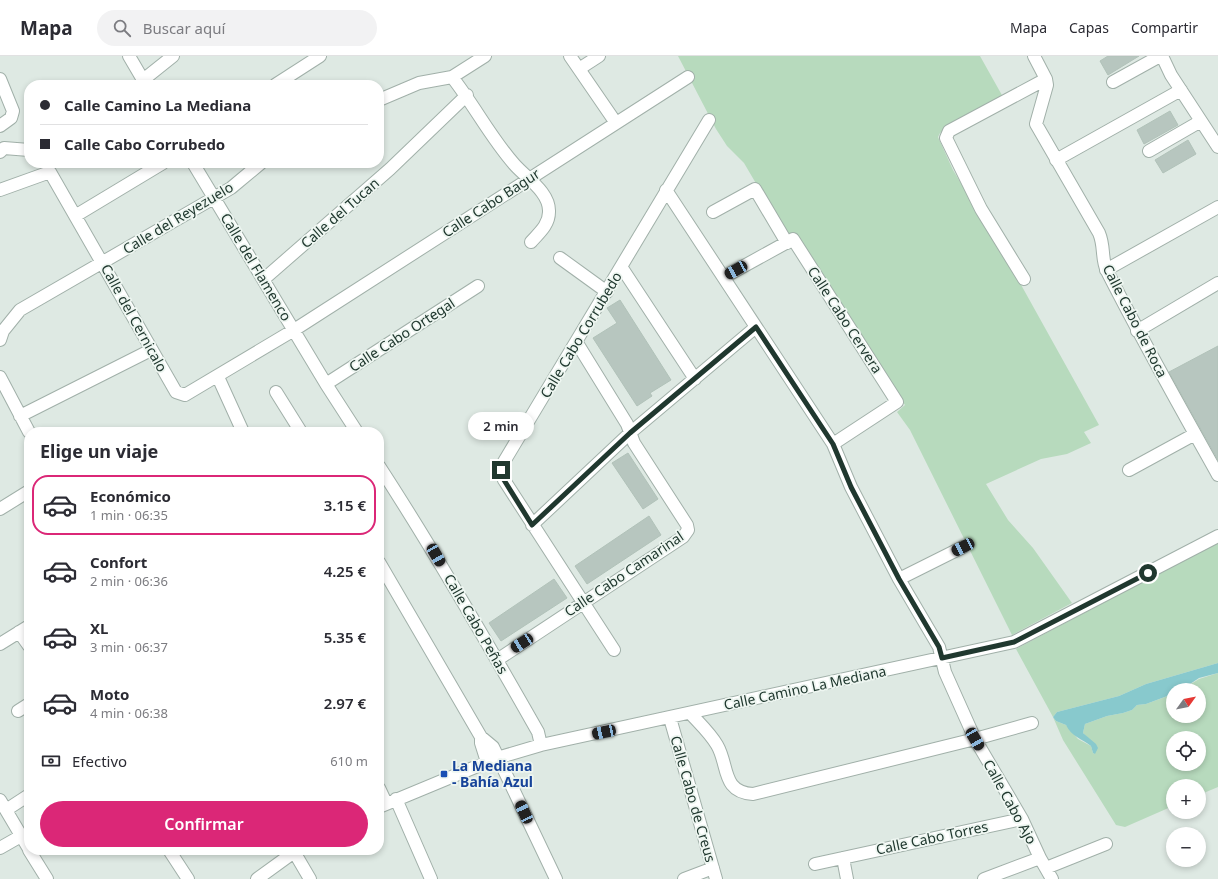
<!DOCTYPE html>
<html lang="es">
<head>
<meta charset="utf-8">
<style>
  :root { --surface:#fff; --page:#f2f2f3; --text:#2b2b33; --muted:#7c7c81; --line:#e1e1e2; --accent:#db2777 }
  body { margin:0; font-family:"Noto Sans",sans-serif; background:var(--page); color:var(--text); height:100vh; display:flex; flex-direction:column; font-size:15px; white-space:nowrap }
  * { box-sizing:border-box; margin:0 }
  p { font-size:13px; color:var(--muted) }
  .icon { flex:none; width:22px; height:22px; fill:none; stroke:currentColor; stroke-width:2; stroke-linecap:round; stroke-linejoin:round }
  .map { position:relative; flex:1; overflow:hidden }
  .sheet { position:absolute; left:24px; top:371px; width:360px; height:428px; display:flex; flex-direction:column; background:var(--surface); border-radius:16px; box-shadow:0 2px 6px #0003 }
  .sheet>* { flex:none }
  .hud { position:absolute; left:24px; top:24px; width:360px; height:88px; border-radius:16px; box-shadow:0 2px 6px #0003; display:grid; align-content:center; height:88px; padding:0 16px; background:var(--surface) }
  .needle { width:26px; rotate:57deg }
  .controls { position:absolute; left:1166px; top:627px; display:grid; gap:8px }
  .controls a { display:grid; place-items:center; width:40px; height:40px; border-radius:50%; background:var(--surface); box-shadow:0 2px 6px #0003; font-size:20px }
  .end { position:absolute; width:18px; height:18px; margin:-9px; border:5px solid #20382f; background:#fff; box-shadow:0 0 0 2px #fff }
  .from { border-radius:50% }
  .bubble { position:absolute; height:28px; border-radius:14px; background:var(--surface); box-shadow:0 2px 6px #0003; font-size:13px; font-weight:600; line-height:28px; text-align:center }
  .car { position:absolute; width:12px; height:24px; margin:-12px -6px; border-radius:5px; box-shadow:0 0 3px 1px #0007; background:linear-gradient(#222 24%,#8ab4d8 0 40%,#222 0 76%,#8ab4d8 0 86%,#222 0) }
  .hud b { display:flex; align-items:center; gap:14px; height:38px; font-size:15px }
  .hud b+b { border-top:1px solid var(--line) }
  .hud i { width:10px; height:10px; background:var(--text) }
  ul { padding:0; list-style:none }
  li { display:flex; align-items:center; gap:12px; height:60px; margin:0 8px 6px; padding:0 8px; border:2px solid transparent; border-radius:16px }
  li div { flex:1 }
  li b { display:block; font-size:15px }
  li em { font-style:normal; font-weight:600 }
  li.on { border-color:var(--accent) }
  li>.icon { width:36px; height:36px; stroke-width:1.5 }
  h2 { padding:0 16px; font-size:18px; line-height:48px }
  .pay { display:flex; align-items:center; gap:10px; height:44px; padding:0 16px; font-size:15px }
  .pay p { margin-inline-start:auto }
  .action { display:flex; gap:8px; margin-top:auto; padding:8px 16px }
  .action a { flex:1; height:46px; border-radius:24px; background:var(--accent); color:#fff; font-size:16px; font-weight:600; line-height:46px; text-align:center }
  header { display:flex; align-items:center; gap:24px; box-sizing:border-box; height:56px; padding:0 20px; background:var(--surface); border-bottom:1px solid var(--line) }
  header strong { font-size:19px }
  nav { display:flex; gap:22px; margin-inline-start:auto; font-size:14px }
  .search { width:280px; height:36px; background:var(--page); display:flex; align-items:center; gap:10px; box-sizing:border-box; padding:0 14px; border-radius:22px; color:var(--muted); font-size:15px }
  .map>svg:first-child { display:block }
  .green { fill:#b7dabd; fill-rule:evenodd }
  .water { fill:#88c9cd }
  .building { fill:#b7c6bf; stroke:#b1c2b9 }
  .lines { fill:none; stroke-linecap:round; stroke-linejoin:round }
  .minor-casing { stroke:#a1b0a9; stroke-width:14 }
  .minor { stroke:#fff; stroke-width:12 }
  .route { stroke:#20382f; stroke-width:5 }
  .transit-dot { fill:#1a4fb4; stroke:#eef6f1; stroke-width:1.5 }
  .labels { text-anchor:middle; stroke-width:3.5; stroke-linejoin:round; paint-order:stroke }
  .street-label { font-size:14px; fill:#20382f; stroke:#eef6f1 }
  .transit-label { font-size:14px; font-weight:bold; fill:#164399; stroke:#eef6f1; text-anchor:start }
</style>
</head>
<body>
<header>
<strong>Mapa</strong>
<div class="search"><svg class="icon" aria-label="search" viewBox="0 0 24 24"><circle cx="10" cy="10" r="6"/><path d="M15 15l6 6"/></svg>Buscar aquí</div>
<nav><a>Mapa</a><a>Capas</a><a>Compartir</a></nav>
</header>
<div class="map">
<svg width="1218" height="823" viewBox="0 0 1218 823">
  <rect width="100%" height="100%" fill="#dee9e3"/>
  <path class="green" d="M 678,0 L 980,0 L 1003,41 L 945,73 L 940,77 L 938,81 L 953,114 L 1010,209 L 1099,369 L 1084,376 L 1091,387 L 1067,398 L 1041,403 L 986,428 L 1008,464 L 1033,492 L 1072,547 L 1012,579 L 910,374 L 897,356 L 905,349 L 794,177 L 787,180 L 744,107 L 727,90 L 716,73 Z
    M 1218,486 L 1218,607 L 1146,628 L 1119,640 L 1057,656 L 1053,661 L 1056,665 L 1066,669 L 1078,683 L 1091,690 L 1093,697 L 1095,698 L 1088,682 L 1083,677 L 1085,668 L 1107,660 L 1123,657 L 1132,654 L 1137,649 L 1146,648 L 1173,638 L 1173,660 L 1199,660 L 1199,634 L 1181,634 L 1199,623 L 1218,617 L 1218,731 L 1199,739 L 1199,730 L 1173,730 L 1173,750 L 1125,771 L 1116,769 L 1063,684 L 1053,661 L 1016,593 ZM 1173,682 L 1199,682 L 1199,708 L 1173,708 Z"/>
  <path class="water" d="M 1218,607 L 1218,617 L 1199,622 L 1181,634 L 1173,634 L 1173,638 L 1170,639 L 1146,648 L 1137,649 L 1132,654 L 1123,657 L 1107,660 L 1085,668 L 1083,677 L 1096,688 L 1098,692 L 1095,698 L 1093,697 L 1091,690 C 1082,683 1071,680 1066,669 L 1056,665 L 1053,661 L 1057,656 L 1119,640 L 1146,628 Z"/>
  <path class="building" d="M 1108,0 L 1139,0 L 1108,19 L 1100,5 Z
    M 1170,55 L 1178,69 L 1144,88 L 1137,74 Z
    M 1188,84 L 1196,98 L 1163,117 L 1155,104 Z
    M 620,244 L 671,324 L 650,337 L 652,340 L 637,350 L 593,282 L 617,267 L 607,252 Z
    M 1218,290 L 1218,404 L 1169,316 Z
    M 628,397 L 658,443 L 643,453 L 612,407 Z
    M 649,460 L 661,479 L 587,528 L 575,510 Z
    M 554,523 L 567,542 L 501,585 L 489,567 Z"/>
  <g class="lines">
    <g class="minor-casing">
      <path id="minor" d="M 129,0 L 146,29
        M 570,0 L 616,67
        M 1034,0 L 1046,23 L 1047,29 L 1036,68 L 1099,177 C 1105,191 1101,203 1107,215 C 1142,284 1180,351 1218,419
        M 1162,0 L 1171,19 L 1218,91
        M 579,13 L 599,0
        M 452,21 C 474,49 491,82 514,108 C 526,122 550,136 549,156 C 549,169 539,177 531,186
        M 0,23 L 13,55 L 11,62 L 0,70
        M 143,24 L 173,0
        M 1113,26 L 1160,0
        M 275,29 L 320,0
        M 379,44 L 419,27 L 452,21 L 485,0
        M 1149,95 L 1201,65
        M 0,96 L 4,92 L 29,94
        M 1056,104 L 1181,34
        M 193,107 L 326,328 L 357,376
        M 0,134 L 50,116 L 176,336 L 185,339 L 294,274 L 688,21
        M 666,134 L 833,388 L 897,346 L 793,183 L 724,221
        M 713,156 L 755,133 L 787,187
        M 75,160 L 163,107
        M 560,202 L 607,236
        M 622,212 L 695,323
        M 1106,214 L 1218,151
        M 264,223 L 390,113 L 467,39
        M 1024,223 L 981,153 L 946,82 L 949,75 L 1046,23
        M 1137,275 L 1218,227
        M 0,284 L 3,275 L 20,254 L 231,132 L 261,107
        M 0,321 L 29,376
        M 218,321 L 243,376
        M 326,328 L 478,230
        M 276,336 L 301,376
        M 20,360 L 151,294
        M 833,388 L 851,431 L 899,523 L 939,591 L 945,616 L 975,683 L 1022,763 L 1040,802 L 1052,823
        M 379,410 C 435,496 487,586 538,676 L 541,689
        M 1129,414 L 1195,378
        M 0,453 L 29,435
        M 532,469 L 630,377 L 756,271
        M 379,506 L 481,681 L 493,691 L 556,823
        M 899,523 L 963,491
        M 19,576 L 29,590
        M 0,588 L 29,570
        M 614,594 L 504,424 L 501,415 L 502,409 L 709,64
        M 497,604 L 683,481 L 688,474 L 687,469 L 634,387 L 627,368 L 577,287
        M 18,655 L 29,648
        M 691,658 C 700,668 710,677 717,689 C 729,709 721,736 753,738 L 975,683 L 1032,667
        M 670,662 L 716,823
        M 481,681 L 481,687 L 487,706
        M 379,732 L 386,747
        M 396,743 L 431,823
        M 0,744 L 29,793
        M 379,751 L 497,702 L 541,689 L 1014,586 L 1218,480
        M 6,754 L 29,739
        M 0,792 L 21,780
        M 29,794 L 47,823
        M 169,794 L 188,823
        M 293,794 L 310,823
        M 843,802 L 847,823
        M 815,808 L 1022,763
        M 1046,812 L 1106,788
        M 257,823 L 297,794
        M 684,823 L 713,812
        M 984,823 L 1040,802"/>
    </g>
    <use href="#minor" class="minor"/>
  </g>
  <g class="lines">
    <path class="route" d="M 501,414 L 504,424 L 532,469 L 630,377 L 756,271 L 833,388 L 851,431 L 899,523 L 939,591 L 942,602 L 1014,586 L 1148,517"/>
  </g>
  <rect class="transit-dot" x="440" y="714" width="8" height="8" rx="2"/>
  <g class="labels">
    <g class="street-label">
      <text transform="translate(491 147) rotate(-33)" y="5">Calle Cabo Bagur</text>
      <text transform="translate(340 157) rotate(-41)" y="5">Calle del Tucan</text>
      <text transform="translate(178 162) rotate(-31)" y="5">Calle del Reyezuelo</text>
      <text transform="translate(256 211) rotate(59)" y="5">Calle del Flamenco</text>
      <text transform="translate(134 262) rotate(61)" y="5">Calle del Cernicalo</text>
      <text transform="translate(845 264) rotate(57)" y="5">Calle Cabo Cervera</text>
      <text transform="translate(1135 265) rotate(63)" y="5">Calle Cabo de Roca</text>
      <text transform="translate(402 279) rotate(-33)" y="5">Calle Cabo Ortegal</text>
      <text transform="translate(581 279) rotate(-59)" y="5">Calle Cabo Corrubedo</text>
      <text transform="translate(624 518) rotate(-34)" y="5">Calle Cabo Camarinal</text>
      <text transform="translate(476 568) rotate(60)" y="5">Calle Cabo Peñas</text>
      <text transform="translate(805 632) rotate(-12)" y="5">Calle Camino La Mediana</text>
      <text transform="translate(693 743) rotate(74)" y="5">Calle Cabo de Creus</text>
      <text transform="translate(1010 746) rotate(61)" y="5">Calle Cabo Ajo</text>
      <text transform="translate(932 782) rotate(-12)" y="5">Calle Cabo Torres</text>
    </g>
    <g class="transit-label">
      <text x="452" y="715">La Mediana<tspan x="452" dy="16">- Bahía Azul</tspan></text>
    </g>
  </g>
</svg>
<div class="controls">
<a><svg class="needle" viewBox="-14 -14 28 28"><path d="M0-13l5 13h-10z" fill="#e53935"/><path d="M0 13l5-13h-10z" fill="#7c7c81"/></svg></a>
<a><svg class="icon" aria-label="locate" viewBox="0 0 24 24"><circle cx="12" cy="12" r="6"/><path d="M12 2v4M12 18v4M2 12h4M18 12h4"/></svg></a>
<a>+</a>
<a>−</a>
</div>
<i class="end from" style="left:1148px;top:517px"></i>
<i class="end" style="left:501px;top:414px"></i>
<div class="bubble" style="left:468px;top:356px;width:66px">2 min</div>
<i class="car" style="left:736px;top:214px;rotate:241deg"></i>
<i class="car" style="left:963px;top:491px;rotate:243deg"></i>
<i class="car" style="left:436px;top:499px;rotate:150deg"></i>
<i class="car" style="left:522px;top:587px;rotate:237deg"></i>
<i class="car" style="left:604px;top:676px;rotate:258deg"></i>
<i class="car" style="left:975px;top:683px;rotate:150deg"></i>
<i class="car" style="left:524px;top:756px;rotate:335deg"></i>
<div class="hud">
<b><i class="from"></i>Calle Camino La Mediana</b>
<b><i></i>Calle Cabo Corrubedo</b>
</div>
<section class="sheet">
<h2>Elige un viaje</h2>
<ul>
<li class="on"><svg class="icon" aria-label="car" viewBox="0 0 24 24"><path d="M5 17H2v-5l4-1 3-4h7l3 4 3 1v5h-3M9 17h6M6 11h13"/><circle cx="7" cy="17" r="2"/><circle cx="17" cy="17" r="2"/></svg><div><b>Económico</b><p>1 min · 06:35</p></div><em>3.15 €</em></li>
<li><svg class="icon" aria-label="car" viewBox="0 0 24 24"><path d="M5 17H2v-5l4-1 3-4h7l3 4 3 1v5h-3M9 17h6M6 11h13"/><circle cx="7" cy="17" r="2"/><circle cx="17" cy="17" r="2"/></svg><div><b>Confort</b><p>2 min · 06:36</p></div><em>4.25 €</em></li>
<li><svg class="icon" aria-label="car" viewBox="0 0 24 24"><path d="M5 17H2v-5l4-1 3-4h7l3 4 3 1v5h-3M9 17h6M6 11h13"/><circle cx="7" cy="17" r="2"/><circle cx="17" cy="17" r="2"/></svg><div><b>XL</b><p>3 min · 06:37</p></div><em>5.35 €</em></li>
<li><svg class="icon" aria-label="car" viewBox="0 0 24 24"><path d="M5 17H2v-5l4-1 3-4h7l3 4 3 1v5h-3M9 17h6M6 11h13"/><circle cx="7" cy="17" r="2"/><circle cx="17" cy="17" r="2"/></svg><div><b>Moto</b><p>4 min · 06:38</p></div><em>2.97 €</em></li>
</ul>
<div class="pay"><svg class="icon" aria-label="cash" viewBox="0 0 24 24"><path d="M3 7h18v10H3z"/><circle cx="12" cy="12" r="2"/></svg>Efectivo<p>610 m</p></div>
<div class="action"><a>Confirmar</a></div>
</section>
</div>
</body>
</html>
